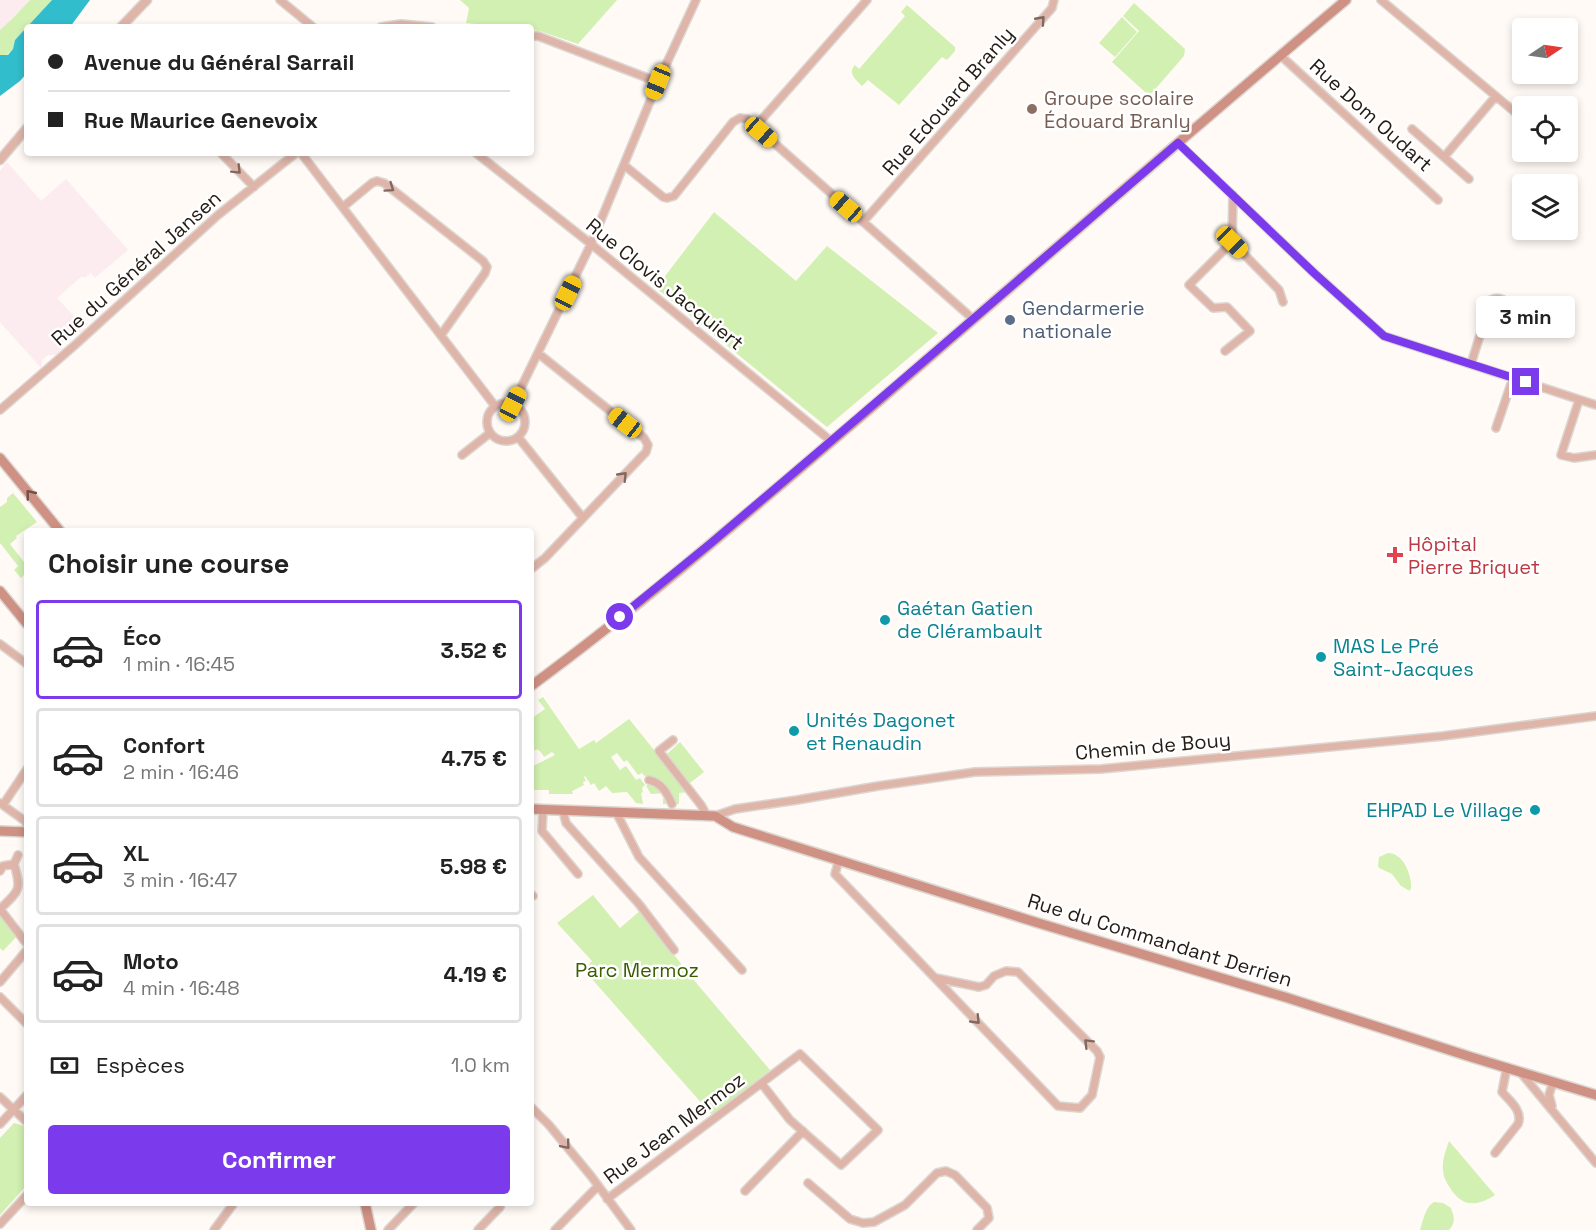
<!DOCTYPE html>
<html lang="fr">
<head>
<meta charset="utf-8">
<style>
  :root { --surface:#fff; --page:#f2f2f2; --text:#222; --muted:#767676; --line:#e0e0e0; --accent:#7c3aed }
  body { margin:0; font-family:"Space Grotesk",sans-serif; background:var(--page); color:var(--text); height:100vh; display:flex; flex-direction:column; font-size:22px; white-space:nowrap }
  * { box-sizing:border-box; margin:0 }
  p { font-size:20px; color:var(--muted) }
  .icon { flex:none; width:33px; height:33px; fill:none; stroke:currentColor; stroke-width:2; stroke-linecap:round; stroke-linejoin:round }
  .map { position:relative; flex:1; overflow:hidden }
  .drawer { position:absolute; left:24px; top:528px; width:510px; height:678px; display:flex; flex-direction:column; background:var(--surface); border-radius:6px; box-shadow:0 3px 9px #0003 }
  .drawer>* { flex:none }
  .banner { position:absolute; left:24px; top:24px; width:510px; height:132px; border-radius:6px; box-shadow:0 3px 9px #0003; display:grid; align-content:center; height:132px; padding:0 24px; background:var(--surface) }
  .needle { width:39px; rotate:77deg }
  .controls { position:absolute; left:1512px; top:18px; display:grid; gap:12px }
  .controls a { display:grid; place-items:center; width:66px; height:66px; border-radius:6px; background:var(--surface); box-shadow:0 3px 9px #0003; font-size:30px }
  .end { position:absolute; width:27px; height:27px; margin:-14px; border:8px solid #7c3aed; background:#fff; box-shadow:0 0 0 3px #fff }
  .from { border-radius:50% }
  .bubble { position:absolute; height:42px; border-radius:6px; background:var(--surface); box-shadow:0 3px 9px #0003; font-size:20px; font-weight:600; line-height:42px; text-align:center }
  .car { position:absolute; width:18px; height:36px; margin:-18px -9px; border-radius:8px; box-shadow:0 0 4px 2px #0007; background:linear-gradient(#f5c518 24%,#345 0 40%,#f5c518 0 76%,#345 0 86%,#f5c518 0) }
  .banner b { display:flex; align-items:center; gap:21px; height:57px; font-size:22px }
  .banner b+b { border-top:2px solid var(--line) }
  .banner i { width:15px; height:15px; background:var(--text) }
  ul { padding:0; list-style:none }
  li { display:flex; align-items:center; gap:18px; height:99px; margin:0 12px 9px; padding:0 12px; border:3px solid var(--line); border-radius:6px }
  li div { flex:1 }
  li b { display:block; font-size:22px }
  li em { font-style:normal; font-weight:600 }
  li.selected { border-color:var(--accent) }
  li>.icon { width:54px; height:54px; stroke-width:1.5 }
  h2 { padding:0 24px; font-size:27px; line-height:72px }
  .pay { display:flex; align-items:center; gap:15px; height:66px; padding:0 24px; font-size:22px }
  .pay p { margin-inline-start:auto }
  .primary-button { display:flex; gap:12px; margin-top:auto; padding:12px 24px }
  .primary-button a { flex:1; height:69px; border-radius:6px; background:var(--accent); color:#fff; font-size:24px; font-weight:600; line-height:69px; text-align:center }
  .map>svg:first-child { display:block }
  .commercial { fill:#fcecf0 }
  .green { fill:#d2f0b1 }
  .water { fill:#32bdcd }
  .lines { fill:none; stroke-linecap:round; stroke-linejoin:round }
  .minor-casing { stroke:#dcd6d1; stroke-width:10 }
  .tertiary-casing { stroke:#dcd6d1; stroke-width:11 }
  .secondary-casing { stroke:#dcd6d1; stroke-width:12 }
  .minor { stroke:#dfb5aa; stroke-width:7 }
  .tertiary { stroke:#dfb5aa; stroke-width:8 }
  .secondary { stroke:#cf9183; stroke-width:9 }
  .oneway { stroke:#82685f }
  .oneway2 { stroke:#715146 }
  .route { stroke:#7c3aed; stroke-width:8 }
  .education-dot { fill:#8d6e63; stroke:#fff; stroke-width:2 }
  .service-dot { fill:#5c6f8a; stroke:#fff; stroke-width:2 }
  .health-dot { fill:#e0444e; stroke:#fff; stroke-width:2 }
  .culture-dot { fill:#0f9aa8; stroke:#fff; stroke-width:2 }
  .labels { text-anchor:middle; stroke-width:5; stroke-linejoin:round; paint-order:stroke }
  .education-label { font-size:20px; fill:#785e54; stroke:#fff; text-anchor:start }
  .street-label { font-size:20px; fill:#241c14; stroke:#fff }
  .service-label { font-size:20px; fill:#4e5e75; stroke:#fff; text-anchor:start }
  .health-label { font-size:20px; fill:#be3a42; stroke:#fff; text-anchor:start }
  .culture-label { font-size:20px; fill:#0d838f; stroke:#fff; text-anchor:start }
  .park-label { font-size:20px; fill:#3c5c00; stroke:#fff }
</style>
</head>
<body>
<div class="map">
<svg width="1596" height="1230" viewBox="0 0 1596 1230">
  <rect width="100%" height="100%" fill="#fffaf5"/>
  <path class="commercial" d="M 0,0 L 30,0 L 14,17 L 0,30 Z
    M 7,162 L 41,201 L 66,179 L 128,250 L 95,278 L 91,273 L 84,278 L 82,276 L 57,298 L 85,328 L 81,332 L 72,332 L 63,340 L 63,348 L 56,355 L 48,355 L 42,360 L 41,368 L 0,322 L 0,171 Z"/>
  <path class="green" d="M 30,0 L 52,0 L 15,40 L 13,49 L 7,55 L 0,55 L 0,30 L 14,17 Z
    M 460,0 L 617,0 L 578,44 L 540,31 L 531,30 L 531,27 L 504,27 L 466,23 L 469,8 Z
    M 1134,3 L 1185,49 L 1184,56 L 1150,95 L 1145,92 L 1112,62 L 1139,31 L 1123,16 Z
    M 907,5 L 955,47 L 955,51 L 947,60 L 942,57 L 899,105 L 868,80 L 862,86 C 856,80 847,73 855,65 L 859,69 L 905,16 L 901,12 Z
    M 1122,17 L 1137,32 L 1115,57 L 1099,43 Z
    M 714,212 L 796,281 L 827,246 L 938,333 L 827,427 L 656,288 Z
    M 13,493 L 37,522 L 16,536 L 17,538 L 10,544 L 24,562 L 27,559 L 27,578 L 24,575 L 21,578 L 14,570 L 18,566 L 0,543 L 0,507 L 7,502 L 7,498 Z
    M 543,697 L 579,749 L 594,740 L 596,743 L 629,719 L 688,792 L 679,793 L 679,804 L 663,804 L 663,799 L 666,798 L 666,793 L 651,794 L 646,786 L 651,783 L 642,773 L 638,775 L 627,760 L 624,762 L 617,753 L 611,757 L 620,770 L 626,766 L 636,780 L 640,778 L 645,785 L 642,788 L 643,792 L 641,793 L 643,804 L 636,803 L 627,792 L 612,793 L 606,786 L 599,791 L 594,783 L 591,785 L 585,776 L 584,777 L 586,781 L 583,782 L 584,785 L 572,791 L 573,794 L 549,794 L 549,790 L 531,790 L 531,767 L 555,755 L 552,752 L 544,757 L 540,751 L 539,751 L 538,749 L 531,752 L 531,721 L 533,720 L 532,718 L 545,709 L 538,700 Z
    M 680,742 L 704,772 L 690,783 L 667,754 Z
    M 1388,853 C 1391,853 1395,854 1397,856 C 1406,860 1414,883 1410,891 L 1401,886 L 1392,874 L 1379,868 L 1378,866 L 1379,857 Z
    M 593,895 L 620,928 L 641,910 L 687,972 L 770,1070 L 712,1115 L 584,970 L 592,961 L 557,923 Z
    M 0,914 L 17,936 L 3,951 L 0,948 Z
    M 14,1123 L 27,1127 L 27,1185 L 0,1215 L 0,1138 Z
    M 1449,1141 L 1495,1195 C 1476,1207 1462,1207 1450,1188 C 1446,1182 1443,1176 1443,1170 C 1442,1160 1446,1150 1449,1141 Z
    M 1434,1202 L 1443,1203 L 1451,1208 C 1454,1217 1456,1222 1449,1230 L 1420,1230 C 1423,1221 1425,1207 1434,1202 Z"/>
  <path class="water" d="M 52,0 L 90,0 L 70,27 L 27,27 Z
    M 27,27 L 27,73 L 20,81 L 0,96 L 0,55 L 8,55 L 13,49 L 15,40 Z"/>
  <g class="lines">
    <g class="minor-casing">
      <path id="minor" d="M 280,0 L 313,27
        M 1381,0 L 1522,118
        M 381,27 L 401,24 L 432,27
        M 531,36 L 538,36 L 658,82
        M 1280,55 L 1438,200
        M 755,127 L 867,0
        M 1412,129 L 1469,179
        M 1178,143 L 1314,273 L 1384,336 L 1596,405
        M 221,153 L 254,187
        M 301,153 L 495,406
        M 476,153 L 591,244 L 831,441
        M 1444,157 L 1496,96
        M 624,165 L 663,197 L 667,198 L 674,196 L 733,122 L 740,118 L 747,119 L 973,319
        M 343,207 L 372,183 L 377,181 L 384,183 L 483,261 L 487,267 L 485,273 L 441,335
        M 863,222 L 1052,8 L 1054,0
        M 1232,242 L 1279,290 L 1283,302
        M 1225,351 L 1250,331 L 1227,307 L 1213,308 L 1189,285 L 1232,242 L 1233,195
        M 1471,364 L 1491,300 C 1502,294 1508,304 1516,312 L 1511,328 L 1507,332 L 1484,325
        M 1579,400 L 1561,455 L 1574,458 L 1596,455
        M487 422a19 19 0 1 1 38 0a19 19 0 1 1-38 0Z
        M 513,404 L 591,244 L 658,82 L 696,0
        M 0,410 L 75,345 L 218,215 L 296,153
        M 1496,428 L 1513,378
        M 518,437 L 583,518
        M 462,455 L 490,433
        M 531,569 L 545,558 L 646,452 L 648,445 L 644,438 L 539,354
        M 0,644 L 27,664
        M 673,740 L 659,751 L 701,805 L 707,816
        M 649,780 C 662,783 667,793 672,804
        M 0,803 L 25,821 L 27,825 L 27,832
        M 3,805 L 27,769
        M 543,810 L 542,831 L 578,874
        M 563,811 L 566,823 L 639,904 L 674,950
        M 616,812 L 639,857 L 742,970
        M 715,816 L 735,809 L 797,800 L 878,786 L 975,772 L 1101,769 L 1443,736 L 1596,716
        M 18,855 L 14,864 C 22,890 19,891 0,909 L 27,944
        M 839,860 L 835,874 L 1058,1106 L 1080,1108 L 1092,1095 L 1100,1057 L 1097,1051 L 1018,972 L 1006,971 L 994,976 L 986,985 L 979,987 L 936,978
        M 0,871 L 3,866 L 14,864
        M 531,894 L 533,896
        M 0,982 L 27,950
        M 0,997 L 27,1024
        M 1521,1073 L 1596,1163
        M 0,1097 L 27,1122
        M 1552,1106 L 1549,1095 L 1553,1082
        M 531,1107 L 549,1125 L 591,1176 L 631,1230
        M 0,1124 L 27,1095
        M 1495,1153 L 1518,1124 C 1523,1111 1510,1101 1502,1092 L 1507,1067
        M 808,1183 L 850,1219 L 863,1223 L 874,1222 L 905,1205 L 937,1173 L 946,1171 L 955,1175 L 987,1208 L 989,1218 L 977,1230
        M 745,1191 L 803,1131
        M 607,1199 L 800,1054 L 878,1130 L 841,1165 L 790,1120 L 762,1084
        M 0,1224 L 27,1195
        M 214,1230 L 234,1203
        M 388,1230 L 414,1203
        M 478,1230 L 500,1207 L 501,1203
        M 555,1230 L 598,1186"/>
    </g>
    <g class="tertiary-casing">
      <path id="tertiary" d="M 121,27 L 147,0
        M 0,160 L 27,128"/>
    </g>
    <g class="secondary-casing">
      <path id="secondary" d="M 0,458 L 60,531
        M 0,591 L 27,624
        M 531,686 C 652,597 765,498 879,401 C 1034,267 1189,132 1346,0
        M 531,809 L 715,816 L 733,827 L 1035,922 L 1288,998 L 1471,1057 L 1596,1095
        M 0,831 L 27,832
        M 365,1203 L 371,1230"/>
    </g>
    <use href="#minor" class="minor"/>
    <use href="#tertiary" class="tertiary"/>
    <use href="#secondary" class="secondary"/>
  </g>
  <defs><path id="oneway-chevron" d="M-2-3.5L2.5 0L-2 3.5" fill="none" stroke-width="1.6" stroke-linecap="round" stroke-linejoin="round" transform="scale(1.5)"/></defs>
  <g class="oneway">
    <use href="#oneway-chevron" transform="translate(1041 20) rotate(-48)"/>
    <use href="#oneway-chevron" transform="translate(237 170) rotate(45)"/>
    <use href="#oneway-chevron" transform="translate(390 188) rotate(35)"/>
    <use href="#oneway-chevron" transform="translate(623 476) rotate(-46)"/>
    <use href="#oneway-chevron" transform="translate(976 1020) rotate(46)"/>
    <use href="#oneway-chevron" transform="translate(1088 1043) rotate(-135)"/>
    <use href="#oneway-chevron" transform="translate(566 1145) rotate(50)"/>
  </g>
  <use class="oneway2" href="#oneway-chevron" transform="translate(30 494) rotate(-129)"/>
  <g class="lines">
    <path class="route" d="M 620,617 L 711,543 L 831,441 L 1178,143 L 1314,273 L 1384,336 L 1526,382"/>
  </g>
  <circle class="education-dot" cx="1032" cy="109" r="6"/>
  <circle class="service-dot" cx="1010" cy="320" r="6"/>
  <path class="health-dot" d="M1392 546h6v6h6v6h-6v6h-6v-6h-6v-6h6z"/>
  <g class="culture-dot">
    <circle cx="885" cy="620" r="6"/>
    <circle cx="1321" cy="657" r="6"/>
    <circle cx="794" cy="731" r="6"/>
    <circle cx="1535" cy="810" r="6"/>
  </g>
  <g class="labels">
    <g class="education-label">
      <text x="1044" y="105">Groupe scolaire<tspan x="1044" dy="23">Édouard Branly</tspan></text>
    </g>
    <g class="street-label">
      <text transform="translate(948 101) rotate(-49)" y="7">Rue Edouard Branly</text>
      <text transform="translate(1371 115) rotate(42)" y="7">Rue Dom Oudart</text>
      <text transform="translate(136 268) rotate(-42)" y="7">Rue du Général Jansen</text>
      <text transform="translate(665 284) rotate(39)" y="7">Rue Clovis Jacquiert</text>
      <text transform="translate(1153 746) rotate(-5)" y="7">Chemin de Bouy</text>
      <text transform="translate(1160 940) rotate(17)" y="7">Rue du Commandant Derrien</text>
      <text transform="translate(674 1128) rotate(-37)" y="7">Rue Jean Mermoz</text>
    </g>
    <g class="service-label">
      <text x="1022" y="315">Gendarmerie<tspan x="1022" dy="23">nationale</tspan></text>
    </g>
    <g class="health-label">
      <text x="1408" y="551">Hôpital<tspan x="1408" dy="23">Pierre Briquet</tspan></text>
    </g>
    <g class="culture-label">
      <text x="897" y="615">Gaétan Gatien<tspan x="897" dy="23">de Clérambault</tspan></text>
      <text x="1333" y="653">MAS Le Pré<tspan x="1333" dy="23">Saint-Jacques</tspan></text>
      <text x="806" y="727">Unités Dagonet<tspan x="806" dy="23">et Renaudin</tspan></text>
      <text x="1523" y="817" text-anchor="end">EHPAD Le Village</text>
    </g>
    <g class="park-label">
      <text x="637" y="977">Parc Mermoz</text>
    </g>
  </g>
</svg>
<div class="controls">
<a><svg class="needle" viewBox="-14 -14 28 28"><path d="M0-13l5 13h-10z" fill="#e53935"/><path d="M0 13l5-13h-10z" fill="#767676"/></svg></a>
<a><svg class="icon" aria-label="locate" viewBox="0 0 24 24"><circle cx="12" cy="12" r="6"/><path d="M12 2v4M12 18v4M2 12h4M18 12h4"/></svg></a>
<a><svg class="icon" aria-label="layers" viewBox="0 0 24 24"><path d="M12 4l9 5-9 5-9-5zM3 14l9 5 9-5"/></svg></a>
</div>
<i class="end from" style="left:620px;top:617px"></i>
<i class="end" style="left:1526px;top:382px"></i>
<div class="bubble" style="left:1476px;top:296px;width:99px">3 min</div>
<i class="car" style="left:658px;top:82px;rotate:202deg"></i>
<i class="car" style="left:761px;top:132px;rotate:131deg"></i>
<i class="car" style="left:846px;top:207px;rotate:311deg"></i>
<i class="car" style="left:1232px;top:242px;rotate:135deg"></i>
<i class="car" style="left:568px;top:293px;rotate:26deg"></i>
<i class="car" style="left:513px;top:404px;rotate:27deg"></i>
<i class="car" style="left:625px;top:423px;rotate:308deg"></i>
<div class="banner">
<b><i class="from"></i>Avenue du Général Sarrail</b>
<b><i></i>Rue Maurice Genevoix</b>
</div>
<section class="drawer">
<h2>Choisir une course</h2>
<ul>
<li class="selected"><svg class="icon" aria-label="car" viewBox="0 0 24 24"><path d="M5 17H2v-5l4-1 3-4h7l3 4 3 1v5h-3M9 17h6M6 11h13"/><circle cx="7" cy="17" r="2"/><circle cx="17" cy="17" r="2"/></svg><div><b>Éco</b><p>1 min · 16:45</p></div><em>3.52 €</em></li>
<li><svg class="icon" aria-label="car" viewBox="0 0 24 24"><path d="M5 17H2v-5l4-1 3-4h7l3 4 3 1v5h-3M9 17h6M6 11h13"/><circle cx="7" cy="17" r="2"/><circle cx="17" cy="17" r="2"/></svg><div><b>Confort</b><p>2 min · 16:46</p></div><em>4.75 €</em></li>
<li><svg class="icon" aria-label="car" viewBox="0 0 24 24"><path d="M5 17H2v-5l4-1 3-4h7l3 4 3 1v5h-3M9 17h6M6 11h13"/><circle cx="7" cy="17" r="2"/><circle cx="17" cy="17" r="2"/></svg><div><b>XL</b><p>3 min · 16:47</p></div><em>5.98 €</em></li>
<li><svg class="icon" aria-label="car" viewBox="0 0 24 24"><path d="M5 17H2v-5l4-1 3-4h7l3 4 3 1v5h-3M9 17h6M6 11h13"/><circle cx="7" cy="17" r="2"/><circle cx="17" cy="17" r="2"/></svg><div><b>Moto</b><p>4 min · 16:48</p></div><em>4.19 €</em></li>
</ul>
<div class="pay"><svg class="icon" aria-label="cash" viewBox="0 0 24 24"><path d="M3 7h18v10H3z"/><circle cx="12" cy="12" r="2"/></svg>Espèces<p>1.0 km</p></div>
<div class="primary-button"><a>Confirmer</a></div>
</section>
</div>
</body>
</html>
